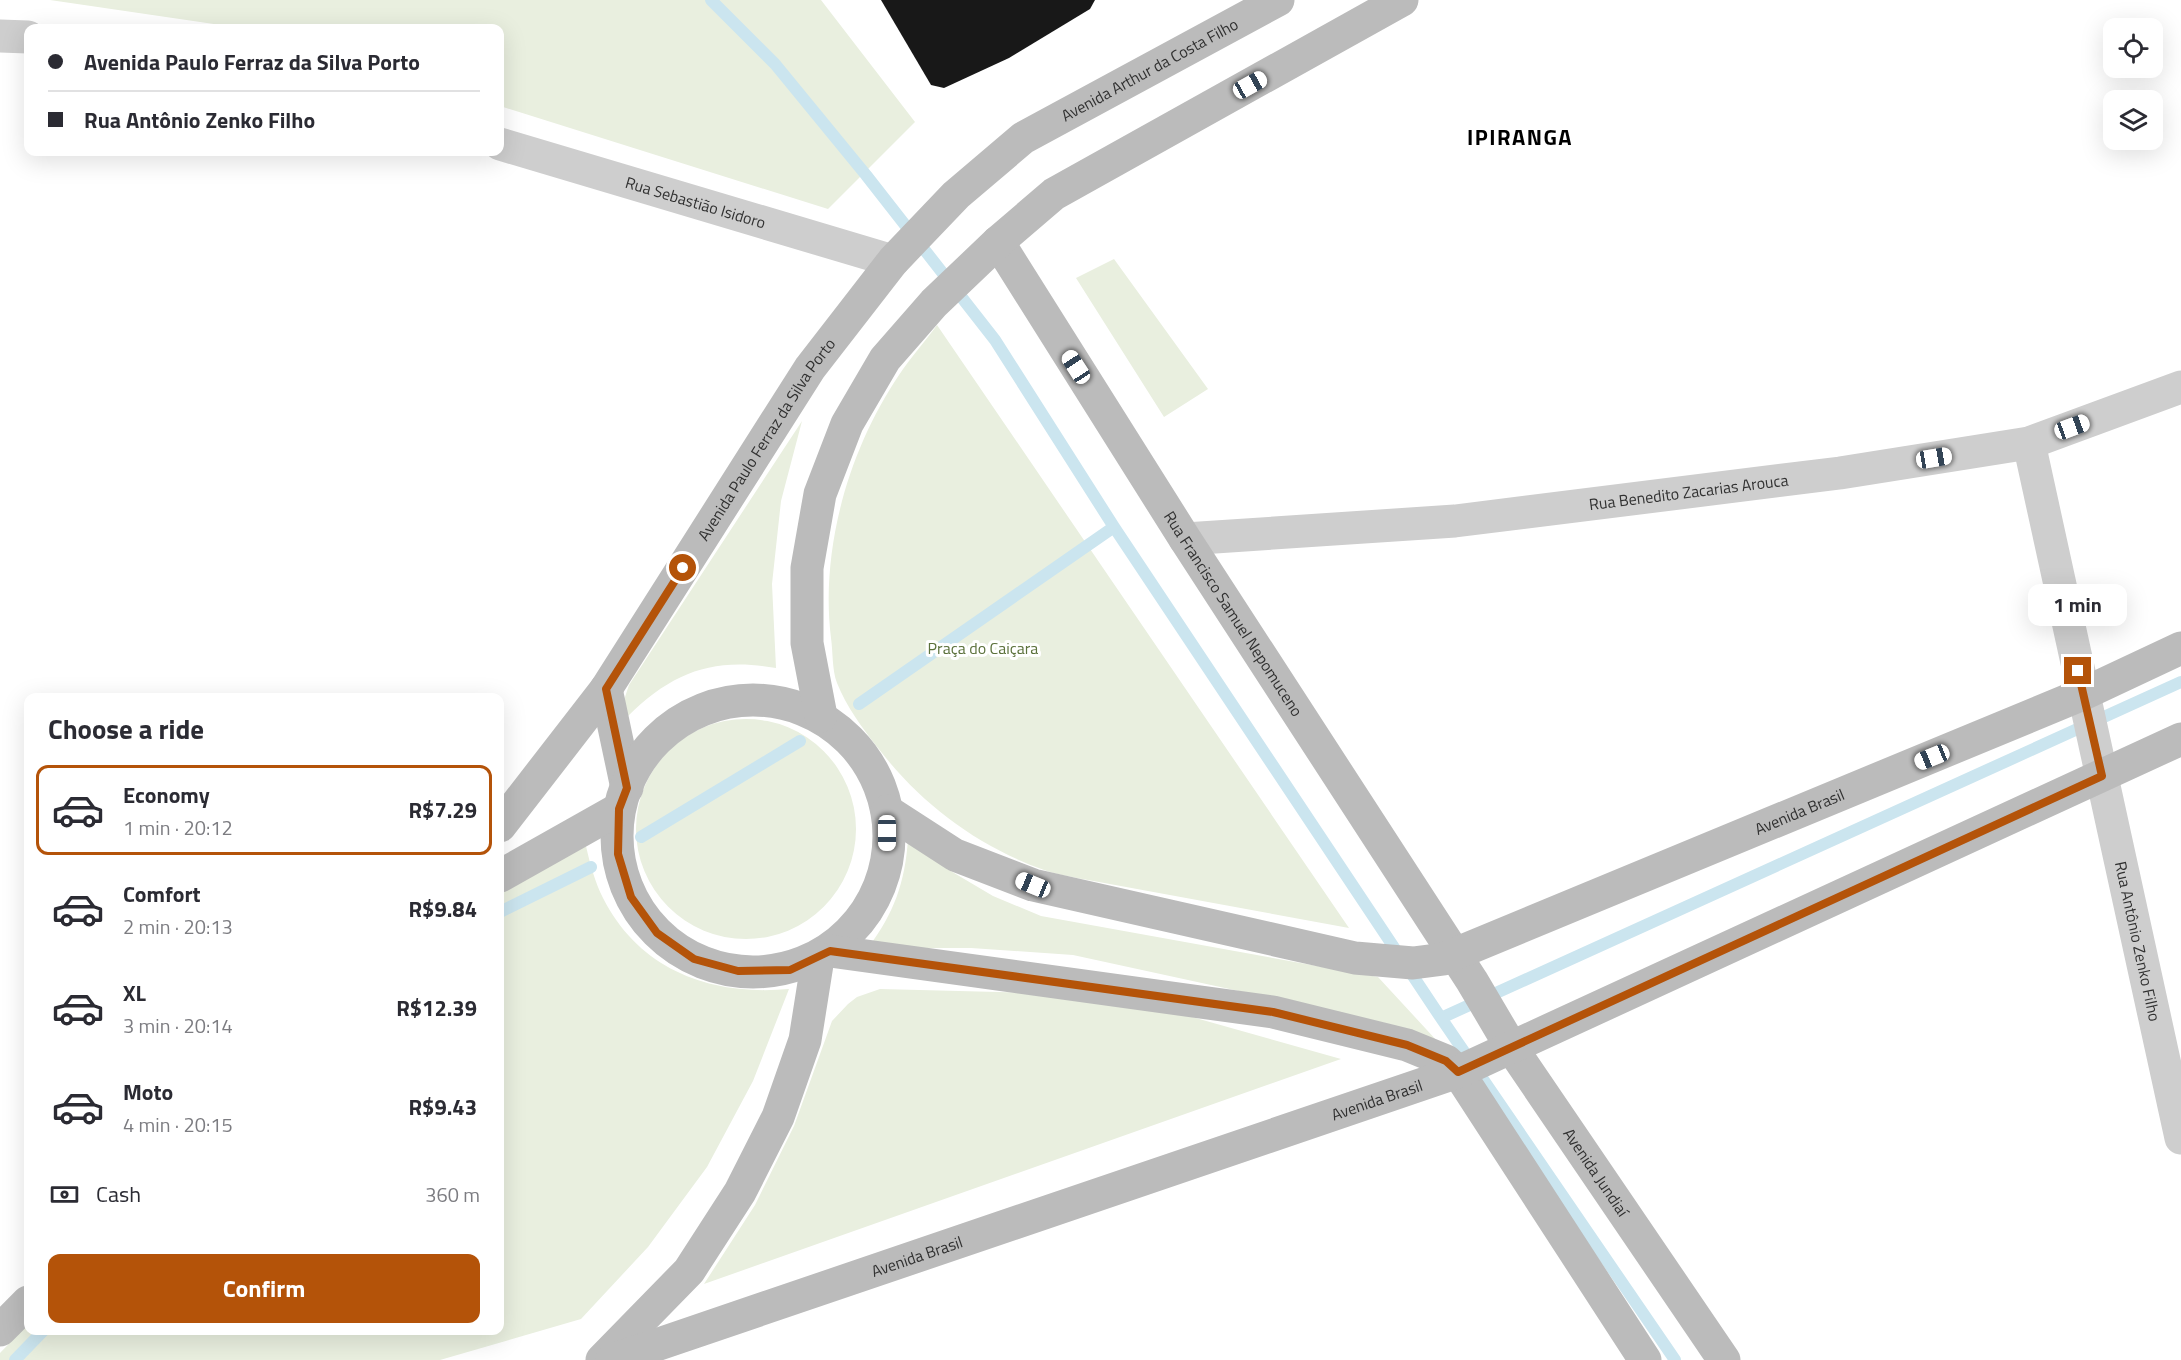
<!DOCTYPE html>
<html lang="en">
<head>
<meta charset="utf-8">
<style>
  :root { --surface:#fff; --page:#f7f7f7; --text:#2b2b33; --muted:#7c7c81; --line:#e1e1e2; --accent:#b45309 }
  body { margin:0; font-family:"Titillium Web",sans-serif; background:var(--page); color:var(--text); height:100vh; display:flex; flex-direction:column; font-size:22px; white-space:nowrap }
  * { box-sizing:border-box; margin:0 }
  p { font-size:20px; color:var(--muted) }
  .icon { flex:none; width:33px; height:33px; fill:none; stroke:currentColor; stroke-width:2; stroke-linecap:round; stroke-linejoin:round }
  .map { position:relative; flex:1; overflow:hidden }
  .panel { position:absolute; left:24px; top:693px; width:480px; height:642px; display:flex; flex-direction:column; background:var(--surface); border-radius:12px; box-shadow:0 6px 24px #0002 }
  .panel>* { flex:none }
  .banner { position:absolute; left:24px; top:24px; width:480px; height:132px; border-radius:12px; box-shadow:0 6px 24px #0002; display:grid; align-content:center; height:132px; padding:0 24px; background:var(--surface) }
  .fabs { position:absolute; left:2103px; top:18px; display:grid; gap:12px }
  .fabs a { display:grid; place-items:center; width:60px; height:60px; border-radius:12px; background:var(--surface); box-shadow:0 6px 24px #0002; font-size:30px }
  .end { position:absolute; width:27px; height:27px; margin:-14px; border:8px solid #b45309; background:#fff; box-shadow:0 0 0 3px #fff }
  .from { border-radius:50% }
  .bubble { position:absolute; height:42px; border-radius:12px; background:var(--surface); box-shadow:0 6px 24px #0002; font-size:20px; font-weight:700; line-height:42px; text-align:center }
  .car { position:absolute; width:18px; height:36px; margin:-18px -9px; border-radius:8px; box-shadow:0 0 4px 2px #0007; background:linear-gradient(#fff 24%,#345 0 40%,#fff 0 76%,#345 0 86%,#fff 0) }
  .banner b { display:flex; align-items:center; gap:21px; height:57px; font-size:22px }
  .banner b+b { border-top:2px solid var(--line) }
  .banner i { width:15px; height:15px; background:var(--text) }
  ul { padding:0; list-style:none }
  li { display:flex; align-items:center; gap:18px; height:90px; margin:0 12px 9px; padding:0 12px; border:3px solid transparent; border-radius:12px }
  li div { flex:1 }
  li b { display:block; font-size:22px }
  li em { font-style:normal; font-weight:700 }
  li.on { border-color:var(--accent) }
  li>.icon { width:54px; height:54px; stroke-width:1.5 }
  h2 { padding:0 24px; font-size:27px; line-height:72px }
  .pay { display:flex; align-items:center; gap:15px; height:66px; padding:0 24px; font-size:22px }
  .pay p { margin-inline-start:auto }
  .cta { display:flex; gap:12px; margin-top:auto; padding:12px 24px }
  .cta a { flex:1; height:69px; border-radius:12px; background:var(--accent); color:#fff; font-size:24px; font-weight:700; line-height:69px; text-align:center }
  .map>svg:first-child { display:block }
  .green { fill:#e9efdf }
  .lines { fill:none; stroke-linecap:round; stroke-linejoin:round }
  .stream { stroke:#cbe5ef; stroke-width:12 }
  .building { fill:#181818 }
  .minor { stroke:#cecece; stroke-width:33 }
  .secondary { stroke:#bbb; stroke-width:33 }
  .route { stroke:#b45309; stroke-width:8 }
  .labels { text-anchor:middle; stroke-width:6; stroke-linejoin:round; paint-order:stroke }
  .street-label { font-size:16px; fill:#313131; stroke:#fff }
  .park-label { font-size:16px; fill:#5b713b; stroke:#fff }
  .district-label { font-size:22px; font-weight:bold; letter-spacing:1.5px; fill:#000; stroke:#fff }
</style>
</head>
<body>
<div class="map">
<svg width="2181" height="1360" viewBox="0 0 2181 1360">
  <rect width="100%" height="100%" fill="#fff"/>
  <path class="green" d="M 50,0 L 821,0 L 915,122 L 828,209 L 500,106 L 500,28 L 241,28 Z
    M 1114,259 L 1208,389 L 1164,417 L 1076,278 Z
    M 937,325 L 1349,928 L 1088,880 C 1073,877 1058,875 1044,870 C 977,846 921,804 878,748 C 863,729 846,706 837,683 C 832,670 833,652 831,638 C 820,549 849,449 899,375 C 910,358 925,342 937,325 Z
    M 802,421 L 781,501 L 772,584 L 776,668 C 713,657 673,672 628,716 L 622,706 L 629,685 Z
    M636 829a110 110 0 1 1 220 0a110 110 0 1 1-220 0Z
    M 908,839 L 949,870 L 993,896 L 1041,916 L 1378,977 L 1438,1042 L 1385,1023 L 1073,955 L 971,948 L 868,948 C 894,913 905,883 908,839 Z
    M 586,846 C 590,864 595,882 603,898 C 640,971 712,996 789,989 L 753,1081 L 707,1167 L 648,1247 L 581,1319 L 440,1360 L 0,1360 L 0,1353 L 28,1324 L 28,1330 L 500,1330 L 500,892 Z
    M 880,989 L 1033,993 L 1185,1015 L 1341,1059 L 704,1284 L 755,1205 L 794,1126 L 832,1021 L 848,1004 L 857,997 Z"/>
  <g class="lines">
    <path class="stream" d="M 711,0 L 775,64 L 866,175 L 995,340 L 1114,527 L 1441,1018 L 1675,1360
      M 859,704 L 1114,527
      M 641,837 L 800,741
      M 500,912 L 591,867
      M 1441,1018 L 2181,682
      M 15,1360 L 44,1330"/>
  </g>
  <path class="building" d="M 881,0 L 1095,0 L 1090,9 L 1009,58 L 944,88 L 931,85 Z"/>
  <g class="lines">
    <g class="minor">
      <path d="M 0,36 L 28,37"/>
      <path id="s1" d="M 500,144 L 893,261"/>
      <path id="s2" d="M 2029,443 L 2181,1138"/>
      <path id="s3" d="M 1185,539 L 1455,521 L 1840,473 L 2029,443 L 2181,387"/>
    </g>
    <g class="secondary">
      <path id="s4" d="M 998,242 L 1185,539 L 1472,981 L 1511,1047 L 1724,1360"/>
      <path d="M 606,689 L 627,788"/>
      <circle cx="753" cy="836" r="136"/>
      <path d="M 821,716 L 807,643 L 807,568 L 820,494 L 847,424 L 885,359 L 934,303 L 998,242 L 1054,194 L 1402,0"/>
      <path id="s5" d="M 887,811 L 955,855 L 1033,885 L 1355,958 L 1413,963 L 1444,959 L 1455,954 L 2083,694 L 2181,648"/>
      <path id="s6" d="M 500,826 L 606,689 L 810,368 L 893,261 L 956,195 L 1023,138 L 1278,0"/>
      <path d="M 500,876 L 619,809"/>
      <path d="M 830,951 L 1273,1012 L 1407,1045 L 1446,1061 L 1458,1072 L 1645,1360"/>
      <path d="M 0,1330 L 28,1302"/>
      <path d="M 602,1360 L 689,1271 L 740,1192 L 778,1117 L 805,1040 L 818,958"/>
      <path id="s7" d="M 612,1360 L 1458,1072 L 2181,739"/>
    </g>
  </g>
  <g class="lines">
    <path class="route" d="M 683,568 L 606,689 L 627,788 L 619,809 L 618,854 L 631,897 L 657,933 L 694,959 L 738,971 L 790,970 L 830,951 L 1273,1012 L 1407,1045 L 1446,1061 L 1458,1072 L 2102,776 L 2078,671"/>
  </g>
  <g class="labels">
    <g class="street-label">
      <text dy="6" stroke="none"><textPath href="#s6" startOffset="1012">Avenida Arthur da Costa Filho</textPath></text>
      <text dy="6" stroke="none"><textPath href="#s1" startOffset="204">Rua Sebastião Isidoro</textPath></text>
      <text dy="6" stroke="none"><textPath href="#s6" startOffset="470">Avenida Paulo Ferraz da Silva Porto</textPath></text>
      <text dy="6" stroke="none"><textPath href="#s3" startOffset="506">Rua Benedito Zacarias Arouca</textPath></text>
      <text dy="6" stroke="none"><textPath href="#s4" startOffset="440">Rua Francisco Samuel Nepomuceno</textPath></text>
      <text dy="6" stroke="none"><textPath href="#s5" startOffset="969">Avenida Brasil</textPath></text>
      <text dy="6" stroke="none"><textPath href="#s2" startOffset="510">Rua Antônio Zenko Filho</textPath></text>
      <text dy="6" stroke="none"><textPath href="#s7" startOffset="808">Avenida Brasil</textPath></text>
      <text dy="6" stroke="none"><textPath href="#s4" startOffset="1106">Avenida Jundiaí</textPath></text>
      <text dy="6" stroke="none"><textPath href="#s7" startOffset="322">Avenida Brasil</textPath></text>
    </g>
    <g class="park-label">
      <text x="983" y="654">Praça do Caiçara</text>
    </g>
    <g class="district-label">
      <text x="1520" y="145">IPIRANGA</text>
    </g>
  </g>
</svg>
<div class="fabs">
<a><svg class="icon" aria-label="locate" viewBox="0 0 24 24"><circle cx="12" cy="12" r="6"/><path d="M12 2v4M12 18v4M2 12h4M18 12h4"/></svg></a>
<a><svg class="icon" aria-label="layers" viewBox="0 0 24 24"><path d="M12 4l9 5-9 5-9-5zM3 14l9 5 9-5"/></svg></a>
</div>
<i class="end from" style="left:683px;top:568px"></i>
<i class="end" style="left:2078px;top:671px"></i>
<div class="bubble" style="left:2028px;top:584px;width:99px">1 min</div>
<i class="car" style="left:1250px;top:85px;rotate:61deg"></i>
<i class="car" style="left:1076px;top:367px;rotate:327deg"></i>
<i class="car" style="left:2072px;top:427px;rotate:70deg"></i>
<i class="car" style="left:1934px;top:458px;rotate:81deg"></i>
<i class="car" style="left:1932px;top:757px;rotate:248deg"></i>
<i class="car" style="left:887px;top:833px;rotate:180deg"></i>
<i class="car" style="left:1033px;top:885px;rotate:292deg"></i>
<div class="banner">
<b><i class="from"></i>Avenida Paulo Ferraz da Silva Porto</b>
<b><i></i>Rua Antônio Zenko Filho</b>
</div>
<section class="panel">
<h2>Choose a ride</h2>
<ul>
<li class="on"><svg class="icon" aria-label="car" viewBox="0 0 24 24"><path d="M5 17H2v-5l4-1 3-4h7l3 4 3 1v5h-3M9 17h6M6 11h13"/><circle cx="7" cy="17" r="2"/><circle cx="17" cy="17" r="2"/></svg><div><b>Economy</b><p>1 min · 20:12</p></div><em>R$7.29</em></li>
<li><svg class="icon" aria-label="car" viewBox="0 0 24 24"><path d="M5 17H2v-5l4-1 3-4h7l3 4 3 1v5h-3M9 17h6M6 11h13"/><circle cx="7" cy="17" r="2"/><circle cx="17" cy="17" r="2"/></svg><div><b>Comfort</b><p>2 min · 20:13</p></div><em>R$9.84</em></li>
<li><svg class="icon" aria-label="car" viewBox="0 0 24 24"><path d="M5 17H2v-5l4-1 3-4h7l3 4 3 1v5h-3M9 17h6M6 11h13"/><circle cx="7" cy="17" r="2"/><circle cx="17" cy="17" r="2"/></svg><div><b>XL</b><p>3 min · 20:14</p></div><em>R$12.39</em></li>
<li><svg class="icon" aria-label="car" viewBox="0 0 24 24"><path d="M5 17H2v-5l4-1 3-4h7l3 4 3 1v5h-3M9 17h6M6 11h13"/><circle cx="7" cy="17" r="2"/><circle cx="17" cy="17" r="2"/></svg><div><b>Moto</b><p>4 min · 20:15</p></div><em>R$9.43</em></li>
</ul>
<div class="pay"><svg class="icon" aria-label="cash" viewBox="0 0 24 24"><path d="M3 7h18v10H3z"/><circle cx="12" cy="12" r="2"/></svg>Cash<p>360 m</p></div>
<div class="cta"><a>Confirm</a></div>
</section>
</div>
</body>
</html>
